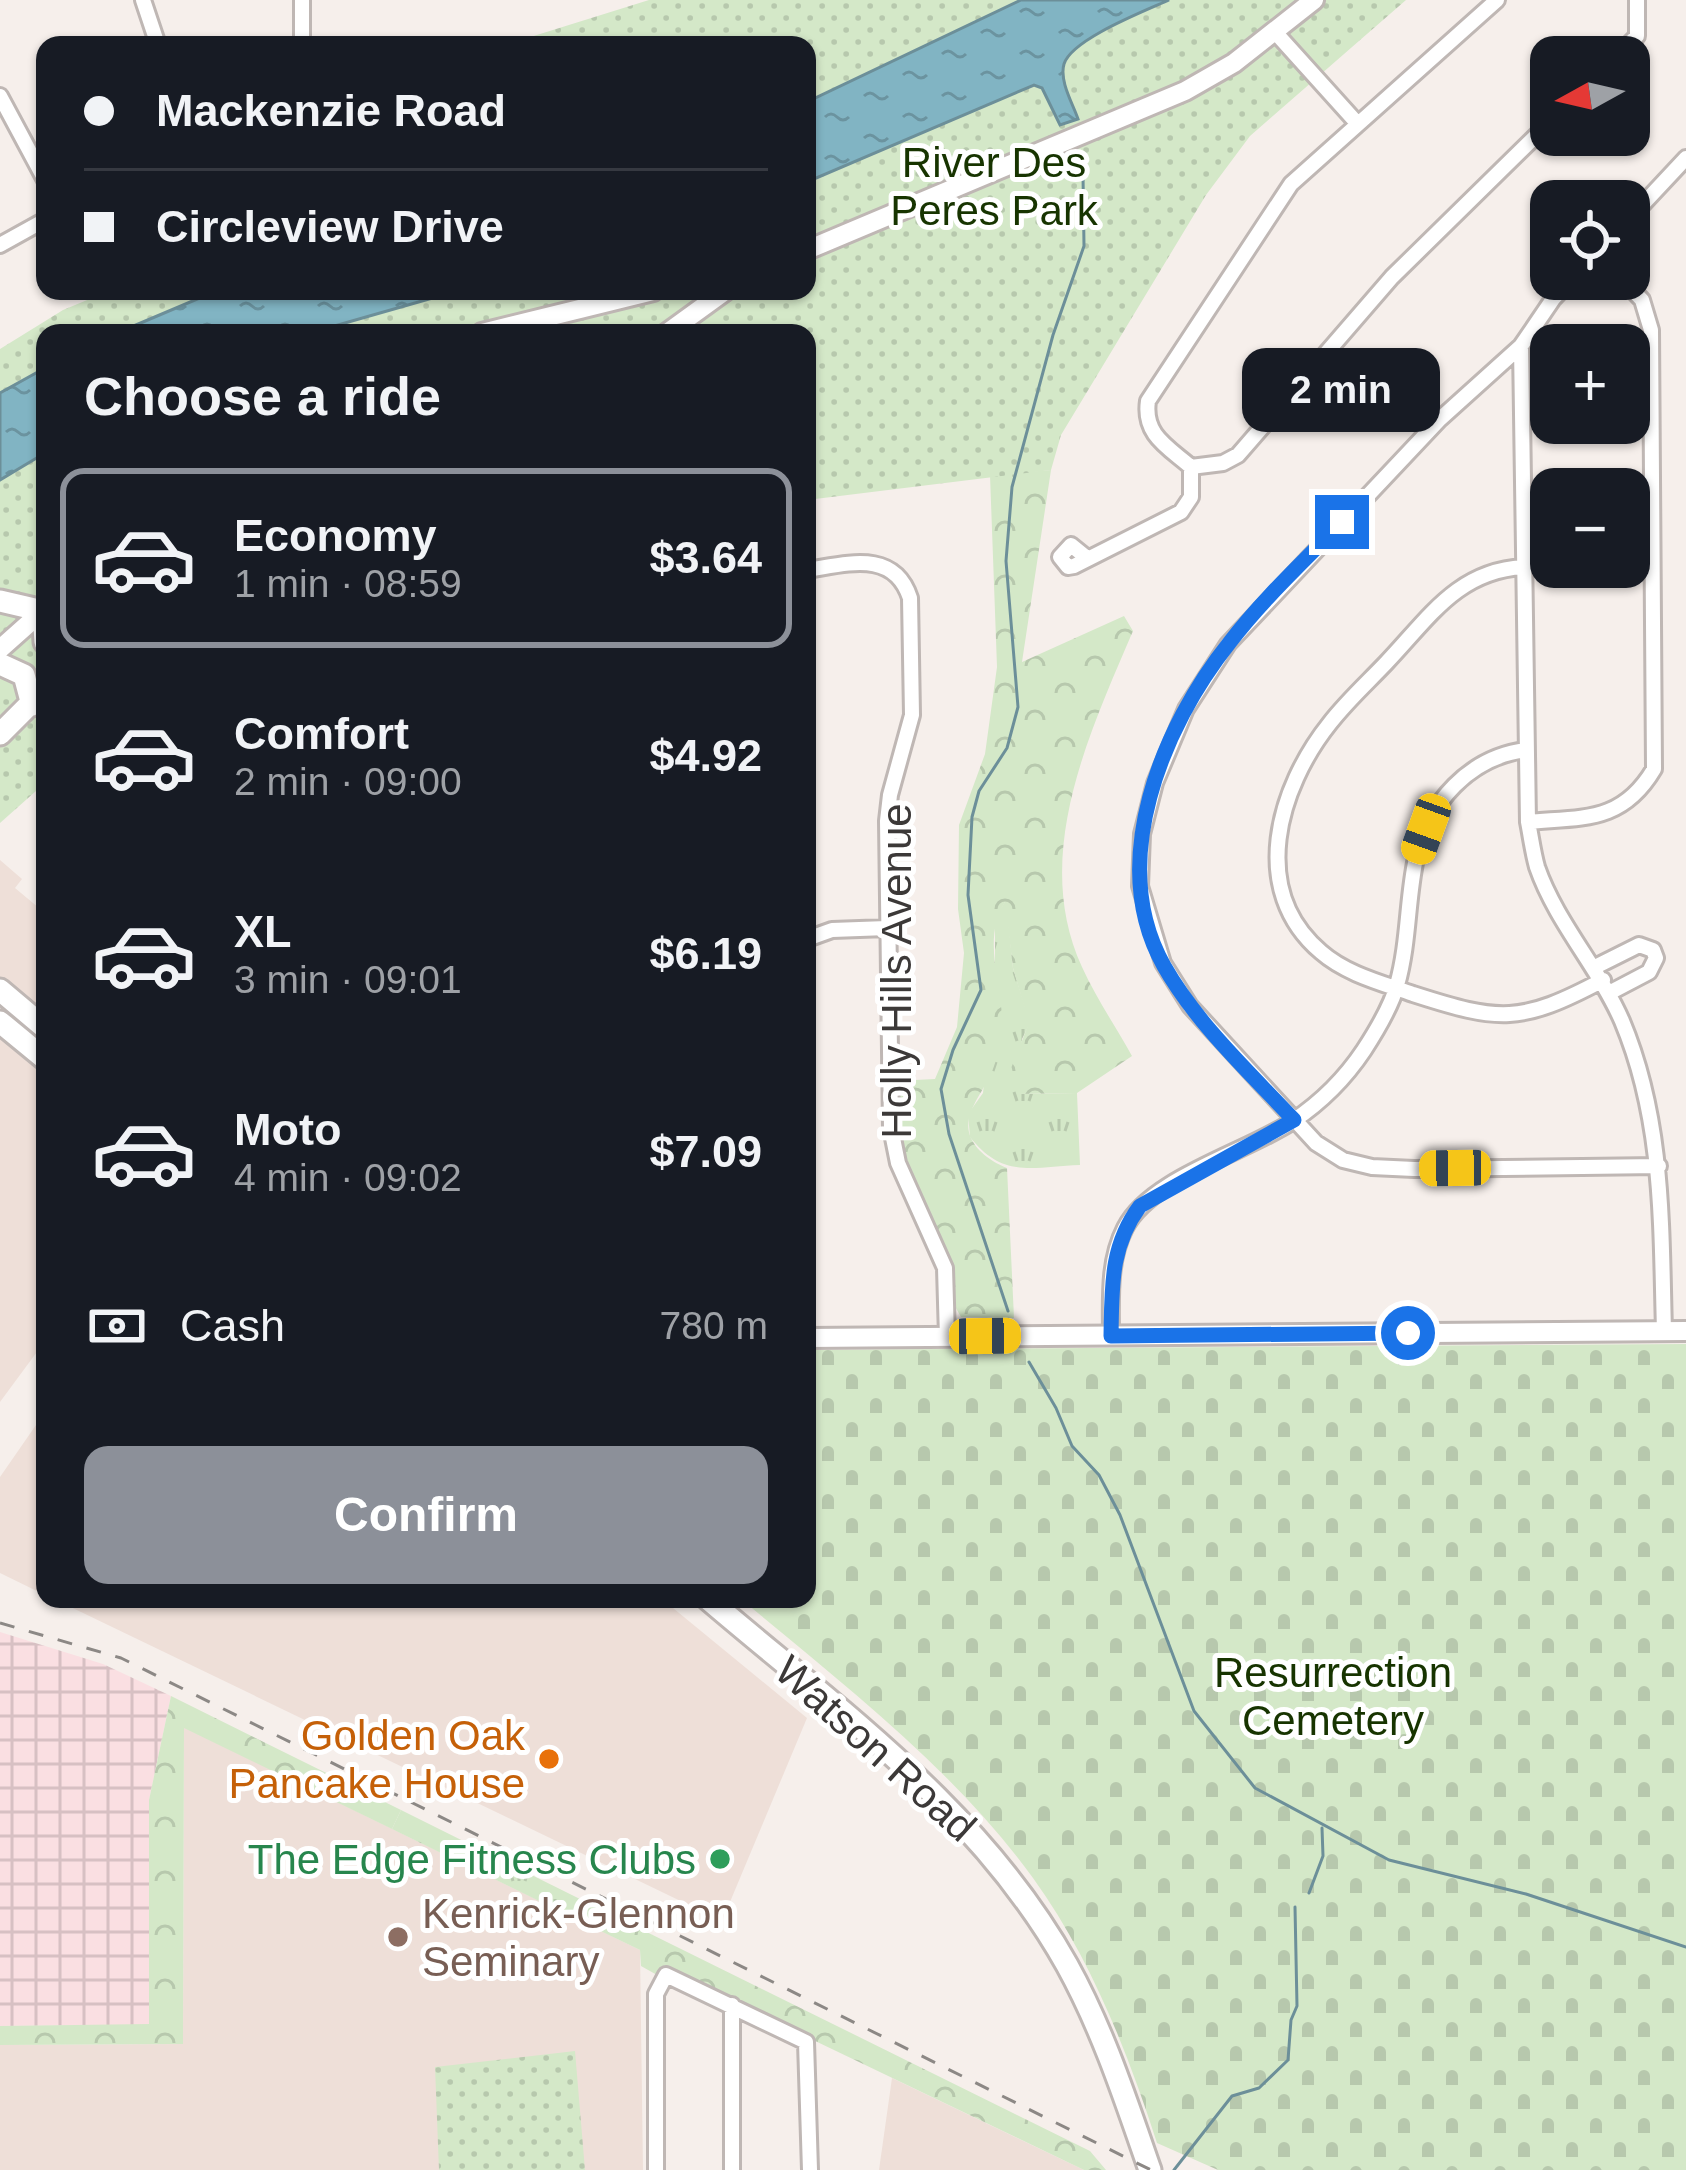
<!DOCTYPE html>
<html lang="en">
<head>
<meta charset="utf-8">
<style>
  :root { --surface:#171b24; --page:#242831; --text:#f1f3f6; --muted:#9ea1a6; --line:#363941; --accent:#8c9099 }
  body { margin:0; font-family:Arial,sans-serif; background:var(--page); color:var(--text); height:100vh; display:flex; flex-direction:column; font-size:45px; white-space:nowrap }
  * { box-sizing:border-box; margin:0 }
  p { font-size:39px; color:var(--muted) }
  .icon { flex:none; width:66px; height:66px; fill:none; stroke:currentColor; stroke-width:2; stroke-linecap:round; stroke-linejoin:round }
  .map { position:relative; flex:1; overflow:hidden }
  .details { position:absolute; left:36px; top:324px; width:780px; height:1284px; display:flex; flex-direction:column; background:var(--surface); border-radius:24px; box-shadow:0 3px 9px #0004 }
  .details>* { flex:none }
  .top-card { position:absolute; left:36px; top:36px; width:780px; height:264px; border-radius:24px; box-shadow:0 3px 9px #0004; display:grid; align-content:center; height:264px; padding:0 48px; background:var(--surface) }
  .needle { width:78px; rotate:262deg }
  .controls { position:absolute; left:1530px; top:36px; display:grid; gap:24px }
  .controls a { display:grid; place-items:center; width:120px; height:120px; border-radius:24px; background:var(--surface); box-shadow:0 3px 9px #0004; font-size:60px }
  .end { position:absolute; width:54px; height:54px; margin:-27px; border:15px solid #1a73e8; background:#fff; box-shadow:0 0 0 6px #fff }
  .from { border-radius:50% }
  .bubble { position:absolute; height:84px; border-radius:24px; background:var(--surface); box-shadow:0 3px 9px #0004; font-size:39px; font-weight:800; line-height:84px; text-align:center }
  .car { position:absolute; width:36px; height:72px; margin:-36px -18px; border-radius:15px; box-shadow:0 0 9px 3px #0007; background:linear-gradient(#f5c518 24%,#345 0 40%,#f5c518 0 76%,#345 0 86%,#f5c518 0) }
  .top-card b { display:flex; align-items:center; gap:42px; height:114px; font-size:45px }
  .top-card b+b { border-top:3px solid var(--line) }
  .top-card i { width:30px; height:30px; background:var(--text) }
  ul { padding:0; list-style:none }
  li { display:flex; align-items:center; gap:36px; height:180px; margin:0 24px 18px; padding:0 24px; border:6px solid transparent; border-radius:24px }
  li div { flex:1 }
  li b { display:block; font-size:45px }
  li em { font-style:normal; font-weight:800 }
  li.selected { border-color:var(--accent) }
  li>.icon { width:108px; height:108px; stroke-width:1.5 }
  h2 { padding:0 48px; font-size:54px; line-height:144px }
  .pay { display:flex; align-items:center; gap:30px; height:132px; padding:0 48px; font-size:45px }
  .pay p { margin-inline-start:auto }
  .action { display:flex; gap:24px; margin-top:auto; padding:24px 48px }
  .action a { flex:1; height:138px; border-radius:24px; background:var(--accent); color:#fff; font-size:48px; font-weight:800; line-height:138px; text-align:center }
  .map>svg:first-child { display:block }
  .built { fill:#eedfd8 }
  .industrial { fill:url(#industrial-grid) }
  .grass { fill:url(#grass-tufts) }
  .forest { fill:url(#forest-crowns) }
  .cemetery { fill:url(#cemetery-stones) }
  .park { fill:url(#park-dots) }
  .water { fill:url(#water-ripples); stroke:#6c8f99; stroke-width:3 }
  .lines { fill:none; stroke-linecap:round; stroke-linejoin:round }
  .stream { stroke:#6c8f99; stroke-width:3 }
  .minor-casing { stroke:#bfb7b4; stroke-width:20 }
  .secondary-casing { stroke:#bfb7b4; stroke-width:24 }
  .primary-casing { stroke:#bfb7b4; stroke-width:27 }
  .minor { stroke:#fff; stroke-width:14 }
  .secondary { stroke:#fff; stroke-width:18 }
  .primary { stroke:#fff; stroke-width:21 }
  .rail { stroke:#8c8885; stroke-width:3; stroke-dasharray:15 15; stroke-linecap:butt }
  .route { stroke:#1a73e8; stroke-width:15 }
  .food-dot { fill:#e8710a; stroke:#fff; stroke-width:4.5 }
  .leisure-dot { fill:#2e9e5b; stroke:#fff; stroke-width:4.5 }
  .education-dot { fill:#8d6e63; stroke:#fff; stroke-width:4.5 }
  .labels { text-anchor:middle; stroke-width:10; stroke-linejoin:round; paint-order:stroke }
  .park-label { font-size:42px; fill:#173400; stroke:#fff }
  .street-label { font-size:42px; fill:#3c3938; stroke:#fff }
  .food-label { font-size:42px; fill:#c56008; stroke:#fff; text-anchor:end }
  .leisure-label { font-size:42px; fill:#27864d; stroke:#fff; text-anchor:end }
  .education-label { font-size:42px; fill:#785e54; stroke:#fff; text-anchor:start }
</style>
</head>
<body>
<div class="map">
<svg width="1686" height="2170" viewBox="0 0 1686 2170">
  <defs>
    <pattern id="industrial-grid" width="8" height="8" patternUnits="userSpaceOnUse" patternTransform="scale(3)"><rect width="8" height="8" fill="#fadfe2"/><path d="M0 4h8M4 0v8" fill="none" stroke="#d7c0c3"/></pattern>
    <pattern id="grass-tufts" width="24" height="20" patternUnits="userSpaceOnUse" patternTransform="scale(3)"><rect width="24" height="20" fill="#d4e8c8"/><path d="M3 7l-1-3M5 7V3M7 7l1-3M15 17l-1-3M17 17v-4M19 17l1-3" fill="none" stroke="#b7c8ad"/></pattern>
    <pattern id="forest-crowns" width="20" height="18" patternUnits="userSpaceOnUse" patternTransform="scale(3)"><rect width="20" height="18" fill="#d4e8c8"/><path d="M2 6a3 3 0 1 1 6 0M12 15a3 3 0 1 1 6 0" fill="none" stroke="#b7c8ad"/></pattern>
    <pattern id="cemetery-stones" width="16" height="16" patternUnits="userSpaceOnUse" patternTransform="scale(3)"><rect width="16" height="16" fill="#d4e8c8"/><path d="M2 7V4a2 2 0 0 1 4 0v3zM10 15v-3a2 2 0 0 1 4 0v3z" fill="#b7c8ad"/></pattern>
    <pattern id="park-dots" width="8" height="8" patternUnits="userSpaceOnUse" patternTransform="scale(3)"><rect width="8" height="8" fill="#d4e8c8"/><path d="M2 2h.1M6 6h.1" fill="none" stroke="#b7c8ad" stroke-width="1.8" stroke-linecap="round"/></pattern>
    <pattern id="water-ripples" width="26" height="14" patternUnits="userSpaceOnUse" patternTransform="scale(3)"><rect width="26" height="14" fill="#81b4c3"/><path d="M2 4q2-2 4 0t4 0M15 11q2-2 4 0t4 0" fill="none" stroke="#6b939f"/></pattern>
  </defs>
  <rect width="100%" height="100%" fill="#f6efeb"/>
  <path class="built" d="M 0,860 L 22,879 L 15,888 L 45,913 L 45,1020 L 0,982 Z
    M 0,1038 L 45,1077 L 45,1341 L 0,1402 Z
    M 45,1412 L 45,1595 L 0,1573 L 0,1477 Z
    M 54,1599 L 662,1599 L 807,1718 L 722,1921 Z
    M 184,1727 L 640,1950 L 643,2170 L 0,2170 L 0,2045 L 183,2044 Z
    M 892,2078 L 1084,2170 L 879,2170 Z"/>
  <path class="industrial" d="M 0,1632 L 103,1664 L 171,1696 L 149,1800 L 149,2025 L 0,2026 Z"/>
  <path class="grass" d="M 1006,900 L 1013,968 L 1030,1023 L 1022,1039 L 1019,1094 L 1077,1093 L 1080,1165 C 1032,1167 1003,1179 970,1137 L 968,1114 L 983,1093 L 995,974 L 995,918 Z
    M 401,1810 L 588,1903 L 586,1924 L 392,1829 Z"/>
  <path class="forest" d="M 1051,470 L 1022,662 L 1124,616 L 1133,631 C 1089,734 1031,856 1082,967 C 1096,998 1116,1027 1132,1056 L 1077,1093 L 1019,1094 L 1010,1071 L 1029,1023 L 1013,968 L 1005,902 C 980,942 1005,989 1002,1032 C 1002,1043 997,1058 993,1069 C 985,1091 960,1115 971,1138 C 977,1152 994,1163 1007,1168 L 1014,1318 L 961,1317 L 953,1303 L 951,1263 L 906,1164 L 899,1138 L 895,1081 L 935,1079 L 957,1027 L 964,953 L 958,909 L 959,825 L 985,754 L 997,667 L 990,475 Z
    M 171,1696 L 401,1810 L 392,1829 L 184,1728 L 183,2044 L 0,2045 L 0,2026 L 149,2024 L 149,1800 Z
    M 588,1903 L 1090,2151 L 1106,2170 L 1084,2170 L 661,1967 L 657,1975 L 641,1966 L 640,1950 L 586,1924 Z"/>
  <path class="cemetery" d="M 1686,1344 L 1686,2170 L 1218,2170 L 1157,2143 C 1127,2050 1090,1957 1033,1878 C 954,1769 843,1684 741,1599 L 807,1599 L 807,1350 Z"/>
  <path class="park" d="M 649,0 L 1406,0 L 1250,136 L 1206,195 L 1061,435 L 1051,470 L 807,500 L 807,333 L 45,333 L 45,783 L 0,823 L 0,349 L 63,310 L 109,291 L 807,291 L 807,45 L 505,45 Z
    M 575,2051 L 585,2170 L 439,2170 L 435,2067 Z"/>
  <path class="water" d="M 1021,0 L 1169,0 C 1145,11 1072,39 1064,64 C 1059,81 1073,104 1078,119 L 1060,125 L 1042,88 L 1034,85 L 807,182 L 807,102 Z
    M 216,291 L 457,291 L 310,333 L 117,333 Z
    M 45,368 L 45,453 L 0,480 L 0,393 Z"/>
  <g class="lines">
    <path class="stream" d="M 1008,1311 L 949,1134 L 941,1089 L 953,1050 L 981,990 L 968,895 L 972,817 L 979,791 L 1007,748 L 1018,707 L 1006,561 L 1012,487 L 1053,335 L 1084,246 L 1083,175 L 1074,144
      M 1029,1362 L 1056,1408 L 1072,1446 L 1099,1475 L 1120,1515 L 1194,1711 L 1255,1788 L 1389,1860 L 1526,1894 L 1686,1947
      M 1309,1893 L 1323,1856 L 1322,1828
      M 1174,2170 L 1232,2096 L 1259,2088 L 1288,2060 L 1291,2020 L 1297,2006 L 1295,1907"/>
    <g class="minor-casing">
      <path id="minor" d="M 143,0 L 158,45
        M 302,0 L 302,45
        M 1275,32 L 1357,123
        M 1616,57 L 1637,36 L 1637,0
        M 0,96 L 45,180
        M 1629,219 L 1686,158
        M 0,245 L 45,220
        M 1572,279 L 1553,299 L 1521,346 L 1440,419 L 1228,644 L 1186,709 L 1155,783 L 1142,834 L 1140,886 L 1163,963 L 1190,1006 L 1316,1143 L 1343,1160 L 1372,1167 L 1414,1169 L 1659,1166
        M 1521,346 L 1528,822 C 1531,837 1533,853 1537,867 C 1556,922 1599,968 1622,1021 C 1664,1121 1661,1226 1664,1331
        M 1191,467 C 1168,447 1143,435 1148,401 L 1291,184 L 1497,0
        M 1191,467 L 1223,463 L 1238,455 L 1392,277 L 1551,121
        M 1087,558 L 1071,545 L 1060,557 L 1068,567 L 1074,566 L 1181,512 L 1191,497 L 1191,467
        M 1523,567 C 1457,571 1429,618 1386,663 C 1368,682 1347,701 1330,723 C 1278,788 1248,890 1321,952 C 1346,974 1382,983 1413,994 C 1500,1022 1520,1024 1603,980
        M 807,570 C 847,564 894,549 910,598 L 912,715 L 890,795 L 887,821 L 891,1128 L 898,1163 L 945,1268 L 947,1337
        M 1528,822 C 1583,817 1622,823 1654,769 L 1651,330 L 1642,300 L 1622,279
        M 807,939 L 832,930 L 887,928
        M 1595,967 L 1639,945 L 1653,950 L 1656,958 L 1649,972 L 1609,993
        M 1111,1336 C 1111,1299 1108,1261 1125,1228 C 1150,1178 1247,1152 1293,1121 C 1320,1103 1346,1077 1364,1050 C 1377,1030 1391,1007 1397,985 C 1409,943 1407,899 1416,858 C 1428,802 1470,757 1526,750
        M 656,2170 L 656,1994 L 666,1975 L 806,2042 L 810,2170
        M 732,2170 L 732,2005"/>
    </g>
    <g class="secondary-casing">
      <path id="secondary" d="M 807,250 L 1185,91 L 1234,63 L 1314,0
        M 482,333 L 653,291
        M 667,333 L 725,291
        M 0,649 L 45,609
        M 807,1338 L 1686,1331"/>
    </g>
    <g class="primary-casing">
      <path id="primary" d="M 0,601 L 43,611 L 45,642
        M 0,664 L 24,675 L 32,705
        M 0,734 L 45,689
        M 0,990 L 45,1028
        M 0,1022 L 45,1059
        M 708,1599 C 839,1711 981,1811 1067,1965 C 1103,2030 1126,2101 1150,2170"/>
    </g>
    <use href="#minor" class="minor"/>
    <use href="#secondary" class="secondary"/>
    <use href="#primary" class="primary"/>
    <path class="rail" d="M 0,1623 L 121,1658 L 1151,2170"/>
  </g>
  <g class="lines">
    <path class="route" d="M 1342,522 C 1304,561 1263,599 1230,642 C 1162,727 1106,863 1164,966 C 1197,1024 1249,1072 1294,1120 L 1140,1206 C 1110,1246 1112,1287 1111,1336 L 1408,1333"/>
  </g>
  <circle class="food-dot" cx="549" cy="1759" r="12"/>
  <circle class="leisure-dot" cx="720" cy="1859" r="12"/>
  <circle class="education-dot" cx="398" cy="1937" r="12"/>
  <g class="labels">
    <g class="park-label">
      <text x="994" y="177">River Des<tspan x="994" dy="48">Peres Park</tspan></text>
      <text x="1333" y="1687">Resurrection<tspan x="1333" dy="48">Cemetery</tspan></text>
    </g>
    <g class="street-label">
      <text transform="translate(896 971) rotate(-90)" y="15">Holly Hills Avenue</text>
      <text transform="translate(876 1748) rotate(42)" y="15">Watson Road</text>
    </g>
    <g class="food-label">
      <text x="525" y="1750">Golden Oak<tspan x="525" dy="48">Pancake House</tspan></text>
    </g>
    <g class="leisure-label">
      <text x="696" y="1874">The Edge Fitness Clubs</text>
    </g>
    <g class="education-label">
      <text x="422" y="1928">Kenrick-Glennon<tspan x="422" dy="48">Seminary</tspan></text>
    </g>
  </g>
</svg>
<div class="controls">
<a><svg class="needle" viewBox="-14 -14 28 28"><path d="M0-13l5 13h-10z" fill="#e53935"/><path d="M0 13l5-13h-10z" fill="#9ea1a6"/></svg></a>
<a><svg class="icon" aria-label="locate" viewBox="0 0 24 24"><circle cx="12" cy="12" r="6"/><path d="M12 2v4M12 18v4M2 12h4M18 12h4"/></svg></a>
<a>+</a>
<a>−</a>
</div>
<i class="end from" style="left:1408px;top:1333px"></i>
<i class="end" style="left:1342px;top:522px"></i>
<div class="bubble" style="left:1242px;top:348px;width:198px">2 min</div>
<i class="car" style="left:1426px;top:829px;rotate:200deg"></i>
<i class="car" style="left:1455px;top:1168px;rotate:269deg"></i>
<i class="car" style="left:985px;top:1336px;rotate:89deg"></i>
<div class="top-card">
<b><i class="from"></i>Mackenzie Road</b>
<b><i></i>Circleview Drive</b>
</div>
<section class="details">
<h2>Choose a ride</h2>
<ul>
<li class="selected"><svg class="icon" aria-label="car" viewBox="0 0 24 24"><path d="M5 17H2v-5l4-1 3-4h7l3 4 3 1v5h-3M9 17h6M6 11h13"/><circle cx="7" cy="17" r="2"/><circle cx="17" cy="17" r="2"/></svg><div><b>Economy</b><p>1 min · 08:59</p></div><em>$3.64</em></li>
<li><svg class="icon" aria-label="car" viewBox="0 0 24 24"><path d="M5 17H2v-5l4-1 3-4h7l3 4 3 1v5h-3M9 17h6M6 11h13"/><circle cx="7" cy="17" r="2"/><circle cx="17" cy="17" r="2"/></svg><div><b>Comfort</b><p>2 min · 09:00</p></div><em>$4.92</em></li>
<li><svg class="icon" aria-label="car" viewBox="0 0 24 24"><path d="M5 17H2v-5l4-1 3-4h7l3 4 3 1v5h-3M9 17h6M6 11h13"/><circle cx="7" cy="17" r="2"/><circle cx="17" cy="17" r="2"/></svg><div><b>XL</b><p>3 min · 09:01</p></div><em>$6.19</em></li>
<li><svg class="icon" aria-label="car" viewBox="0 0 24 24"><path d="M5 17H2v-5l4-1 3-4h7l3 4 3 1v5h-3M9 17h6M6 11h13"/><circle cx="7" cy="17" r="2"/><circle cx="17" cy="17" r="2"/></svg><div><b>Moto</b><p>4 min · 09:02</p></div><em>$7.09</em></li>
</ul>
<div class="pay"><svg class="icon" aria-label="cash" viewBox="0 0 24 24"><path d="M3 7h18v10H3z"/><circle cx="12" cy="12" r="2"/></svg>Cash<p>780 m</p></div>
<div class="action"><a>Confirm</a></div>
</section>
</div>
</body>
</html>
